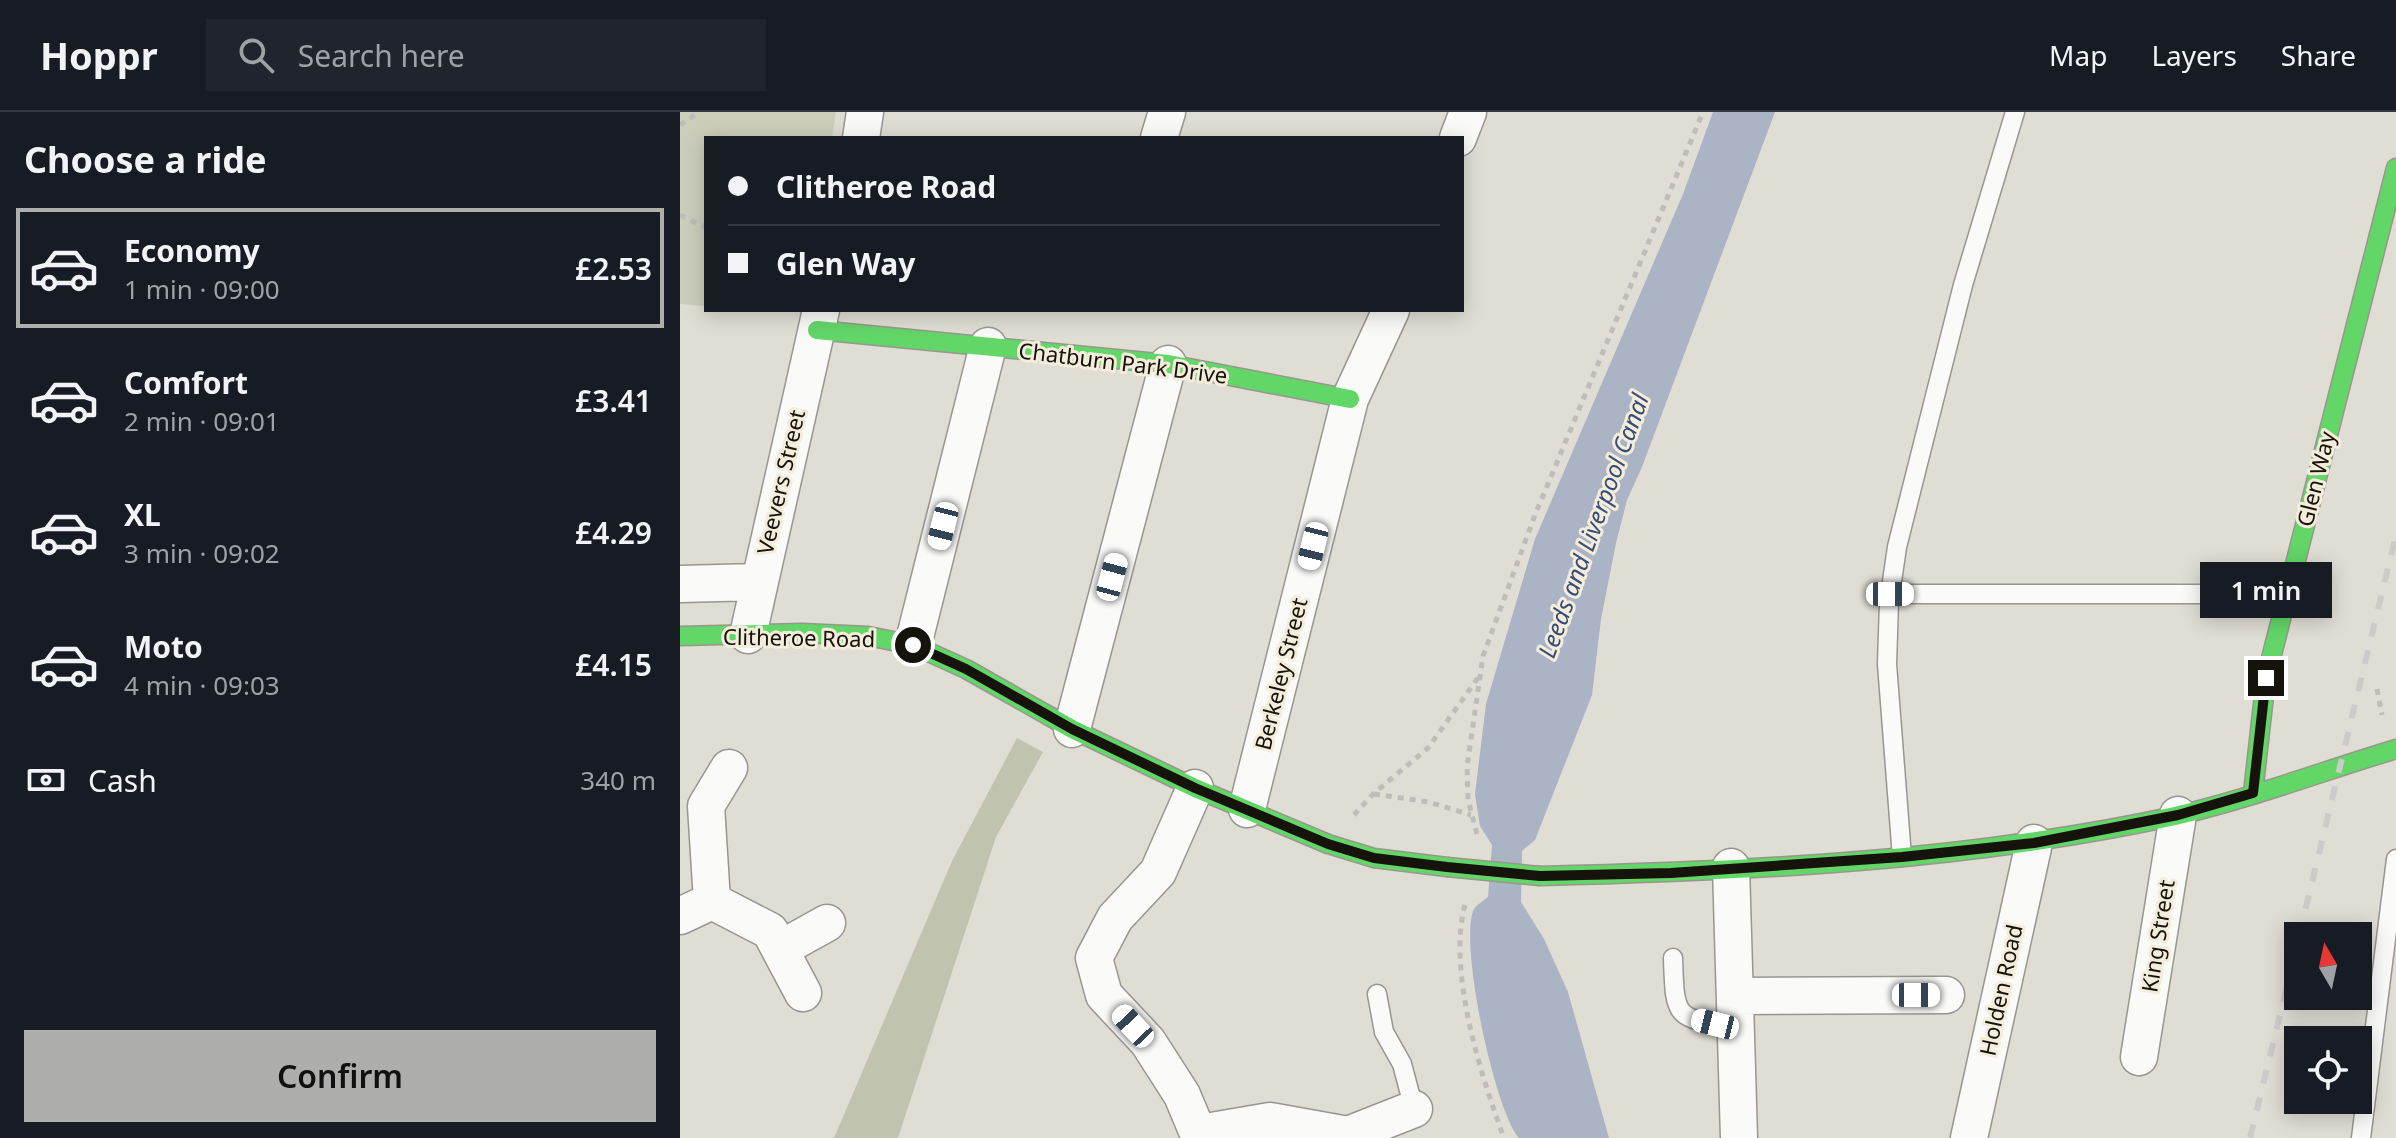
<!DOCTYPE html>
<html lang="en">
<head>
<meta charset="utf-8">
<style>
  :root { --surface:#171b24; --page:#20242c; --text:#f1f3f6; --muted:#9ea1a6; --line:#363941; --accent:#aeaeac }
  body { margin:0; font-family:"Noto Sans",sans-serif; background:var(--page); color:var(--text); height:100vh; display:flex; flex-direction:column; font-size:30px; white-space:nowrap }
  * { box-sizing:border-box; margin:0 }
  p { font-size:26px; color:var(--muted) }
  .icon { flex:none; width:44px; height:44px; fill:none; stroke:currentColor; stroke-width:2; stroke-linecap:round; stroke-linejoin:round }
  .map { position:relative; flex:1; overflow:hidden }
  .sheet { display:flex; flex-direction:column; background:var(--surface); width:680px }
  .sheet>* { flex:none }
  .guide { position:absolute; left:24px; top:24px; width:760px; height:176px; border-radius:0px; box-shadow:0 4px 20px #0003; display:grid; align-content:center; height:176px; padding:0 24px; background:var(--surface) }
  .needle { width:52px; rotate:351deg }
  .controls { position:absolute; left:1604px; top:810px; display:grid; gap:16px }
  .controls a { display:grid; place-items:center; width:88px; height:88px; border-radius:0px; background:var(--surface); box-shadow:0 4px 20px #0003; font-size:40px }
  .end { position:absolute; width:36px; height:36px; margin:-18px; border:10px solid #15130c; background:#fff; box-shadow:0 0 0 4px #fff }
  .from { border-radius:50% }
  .bubble { position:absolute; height:56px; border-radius:0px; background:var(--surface); box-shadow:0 4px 20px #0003; font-size:26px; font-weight:600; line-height:56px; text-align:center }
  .car { position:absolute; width:24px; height:48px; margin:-24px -12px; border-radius:10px; box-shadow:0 0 6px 2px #0007; background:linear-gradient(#fff 24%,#345 0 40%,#fff 0 76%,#345 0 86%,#fff 0) }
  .guide b { display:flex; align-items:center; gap:28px; height:76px; font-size:30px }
  .guide b+b { border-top:2px solid var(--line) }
  .guide i { width:20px; height:20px; background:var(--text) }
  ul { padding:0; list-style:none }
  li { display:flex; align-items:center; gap:24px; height:120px; margin:0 16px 12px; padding:0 8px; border:4px solid transparent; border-radius:0px }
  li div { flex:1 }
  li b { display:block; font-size:30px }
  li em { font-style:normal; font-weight:600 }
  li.current { border-color:var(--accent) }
  li>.icon { width:72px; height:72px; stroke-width:1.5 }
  h2 { padding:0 24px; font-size:36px; line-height:96px }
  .pay { display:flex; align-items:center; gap:20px; height:88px; padding:0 24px; font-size:30px }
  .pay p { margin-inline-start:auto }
  .action { display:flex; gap:16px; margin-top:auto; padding:16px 24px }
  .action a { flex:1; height:92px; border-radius:0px; background:var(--accent); color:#111; font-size:32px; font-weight:600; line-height:92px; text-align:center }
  header { display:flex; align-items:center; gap:48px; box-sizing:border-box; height:112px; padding:0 40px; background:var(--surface); border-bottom:2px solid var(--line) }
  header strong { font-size:38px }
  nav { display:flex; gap:44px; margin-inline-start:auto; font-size:28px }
  .search { width:560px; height:72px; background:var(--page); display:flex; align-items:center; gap:20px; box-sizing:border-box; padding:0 28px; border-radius:0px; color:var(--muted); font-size:30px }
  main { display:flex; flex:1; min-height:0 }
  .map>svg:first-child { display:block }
  .green { fill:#cccebb }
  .forest { fill:#c0c3ae }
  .water { fill:#aab4c4 }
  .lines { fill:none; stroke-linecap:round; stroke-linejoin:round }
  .lane-casing { stroke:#98968f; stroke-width:21 }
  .street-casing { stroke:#98968f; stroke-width:39 }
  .fast-casing { stroke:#98968f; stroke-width:21 }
  .path { stroke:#bfbdba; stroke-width:5; stroke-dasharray:6 6; stroke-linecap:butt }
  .lane { stroke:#fafaf9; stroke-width:18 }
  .street { stroke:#fafaf9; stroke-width:36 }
  .fast { stroke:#63d668; stroke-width:18 }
  .rail { stroke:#cccbc9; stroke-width:6; stroke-dasharray:14 14; stroke-linecap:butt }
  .fast-bridge-casing { stroke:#98968f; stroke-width:21; stroke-linecap:butt }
  .fast-bridge { stroke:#63d668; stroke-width:18 }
  .route { stroke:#15130c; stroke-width:10 }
  .labels { text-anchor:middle; stroke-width:6; stroke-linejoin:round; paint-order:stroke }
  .street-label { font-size:22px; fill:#15130c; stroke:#f4eddb }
  .water-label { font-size:24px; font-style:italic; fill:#384d76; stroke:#f4eddb }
</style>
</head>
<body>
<header>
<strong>Hoppr</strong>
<div class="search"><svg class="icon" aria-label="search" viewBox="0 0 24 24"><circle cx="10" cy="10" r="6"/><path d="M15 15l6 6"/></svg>Search here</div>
<nav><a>Map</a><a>Layers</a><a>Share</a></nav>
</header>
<main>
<section class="sheet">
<h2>Choose a ride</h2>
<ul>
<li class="current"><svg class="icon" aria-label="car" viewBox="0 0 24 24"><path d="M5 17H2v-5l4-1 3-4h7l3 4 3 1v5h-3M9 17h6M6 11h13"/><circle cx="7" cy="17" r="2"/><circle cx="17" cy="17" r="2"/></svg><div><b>Economy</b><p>1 min · 09:00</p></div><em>£2.53</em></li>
<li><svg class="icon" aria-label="car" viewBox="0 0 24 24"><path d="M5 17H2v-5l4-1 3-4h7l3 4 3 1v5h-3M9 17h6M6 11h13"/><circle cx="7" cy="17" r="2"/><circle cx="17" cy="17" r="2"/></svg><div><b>Comfort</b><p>2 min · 09:01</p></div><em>£3.41</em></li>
<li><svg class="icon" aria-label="car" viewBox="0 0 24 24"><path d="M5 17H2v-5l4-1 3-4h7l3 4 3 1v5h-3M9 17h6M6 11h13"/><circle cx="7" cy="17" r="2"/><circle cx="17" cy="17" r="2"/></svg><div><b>XL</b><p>3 min · 09:02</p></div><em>£4.29</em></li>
<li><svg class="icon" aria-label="car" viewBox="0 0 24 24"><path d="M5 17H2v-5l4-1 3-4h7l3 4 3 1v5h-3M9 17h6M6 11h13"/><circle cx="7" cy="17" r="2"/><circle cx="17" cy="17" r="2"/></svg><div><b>Moto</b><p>4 min · 09:03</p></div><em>£4.15</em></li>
</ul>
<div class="pay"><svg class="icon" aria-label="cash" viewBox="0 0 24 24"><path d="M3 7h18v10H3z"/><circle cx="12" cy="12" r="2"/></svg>Cash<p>340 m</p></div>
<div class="action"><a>Confirm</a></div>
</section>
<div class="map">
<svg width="1716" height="1026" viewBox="0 0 1716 1026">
  <rect width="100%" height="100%" fill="#e0ddd4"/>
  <path class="green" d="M 0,0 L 156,0 L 152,26 L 26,26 L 26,194 L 0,192 Z"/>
  <path class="forest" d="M 337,626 L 363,640 L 316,725 L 218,1026 L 154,1026 L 272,749 Z"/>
  <path class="water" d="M 1033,0 L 1095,0 L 962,355 L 947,388 L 936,431 L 921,507 L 912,583 L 855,728 L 842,739 L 841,790 L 864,827 L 888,880 L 929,1026 L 839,1026 C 815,1000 778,829 794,797 C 797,793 804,788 808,785 L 812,733 L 800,714 L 795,682 L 806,592 L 855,427 L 1003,82 Z"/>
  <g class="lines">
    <g class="lane-casing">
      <path id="lane" d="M 1210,482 L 1607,482
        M 1222,745 L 1207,552 L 1209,490 L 1217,435 L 1283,173 L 1335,0
        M 993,846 C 995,907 994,906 1056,915
        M 697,882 L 704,920 L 722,952 L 734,997
        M 1681,1026 L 1716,747"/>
    </g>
    <g class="street-casing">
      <path id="street" d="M 181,26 L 185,0
        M 479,26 L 487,0
        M 778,26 L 788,0
        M 0,472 L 77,470
        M 68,523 L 141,198
        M 233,533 L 308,234
        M 392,617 L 488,252
        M 515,676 L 478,760 L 435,806 L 414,846 L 424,883 L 468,930 L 502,983 L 520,1026
        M 567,697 L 670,287 L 711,198
        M 1051,755 L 1059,1026
        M 32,789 L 26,694 L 49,656
        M 0,804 L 32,789 L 90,819 L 123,881
        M 102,836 L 147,811
        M 1055,884 L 1266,883
        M 1459,945 L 1498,703
        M 520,1021 L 590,1009 L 668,1023 L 734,997
        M 1289,1026 L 1354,731"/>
    </g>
    <g class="fast-casing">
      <path id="fast" d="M 137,218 L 488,252 L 670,287
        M 0,524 L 122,521 L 188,524 L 233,533 L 286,557 L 392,617 L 515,676 L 648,732 L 694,746 L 767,755
        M 1573,681 L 1586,566 L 1716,56
        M 860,764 C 1072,759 1287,749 1495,704 C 1569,687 1643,659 1716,637"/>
    </g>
    <path class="path" d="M 0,13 L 19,0
      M 0,103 L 26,116
      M 1697,577 L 1702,603
      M 694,682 L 749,690 L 791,703
      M 674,703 L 693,682 L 748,636 L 800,563
      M 797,722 L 788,688 L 787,655 L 803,544 L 855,403 L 1023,0
      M 785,793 C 767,858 801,964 824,1026"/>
    <use href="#lane" class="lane"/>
    <use href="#street" class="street"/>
    <use href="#fast" class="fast"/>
    <path class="rail" d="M 1619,824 L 1716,423
      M 1570,1026 L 1618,829"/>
    <g class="fast-bridge-casing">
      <path id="fast-bridge" d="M 767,755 L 860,764"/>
    </g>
    <use href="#fast-bridge" class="fast-bridge"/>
  </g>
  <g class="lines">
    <path class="route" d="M 233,533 L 286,557 L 392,617 L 515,676 L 648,732 L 694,746 L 767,755 L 860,764 L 991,761 L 1222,745 L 1354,731 L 1498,703 L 1573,681 L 1586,566"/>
  </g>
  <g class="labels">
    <g class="street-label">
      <text transform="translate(443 251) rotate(7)" y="8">Chatburn Park Drive</text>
      <text transform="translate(1636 367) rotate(-76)" y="8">Glen Way</text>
      <text transform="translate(101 370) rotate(-77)" y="8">Veevers Street</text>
      <text transform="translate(119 526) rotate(1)" y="8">Clitheroe Road</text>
      <text transform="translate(601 562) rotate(-76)" y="8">Berkeley Street</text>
      <text transform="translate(1478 824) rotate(-81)" y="8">King Street</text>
      <text transform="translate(1321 878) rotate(-78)" y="8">Holden Road</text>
    </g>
    <g class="water-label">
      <text transform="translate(914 414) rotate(-70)" y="8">Leeds and Liverpool Canal</text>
    </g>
  </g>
</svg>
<div class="controls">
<a><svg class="needle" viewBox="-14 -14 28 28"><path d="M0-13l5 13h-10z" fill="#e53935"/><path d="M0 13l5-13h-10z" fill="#9ea1a6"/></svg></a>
<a><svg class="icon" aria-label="locate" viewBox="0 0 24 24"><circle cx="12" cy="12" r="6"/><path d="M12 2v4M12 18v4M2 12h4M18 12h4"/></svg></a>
</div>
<i class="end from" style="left:233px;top:533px"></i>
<i class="end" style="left:1586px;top:566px"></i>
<div class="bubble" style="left:1520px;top:450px;width:132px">1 min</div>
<i class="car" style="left:263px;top:414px;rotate:194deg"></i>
<i class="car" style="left:633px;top:434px;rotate:194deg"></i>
<i class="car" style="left:432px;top:465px;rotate:15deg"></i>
<i class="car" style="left:1210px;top:482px;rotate:90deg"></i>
<i class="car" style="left:1236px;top:883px;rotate:90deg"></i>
<i class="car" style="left:1035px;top:912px;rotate:284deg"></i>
<i class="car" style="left:453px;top:914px;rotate:317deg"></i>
<div class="guide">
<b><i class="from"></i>Clitheroe Road</b>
<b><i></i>Glen Way</b>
</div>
</div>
</main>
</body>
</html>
